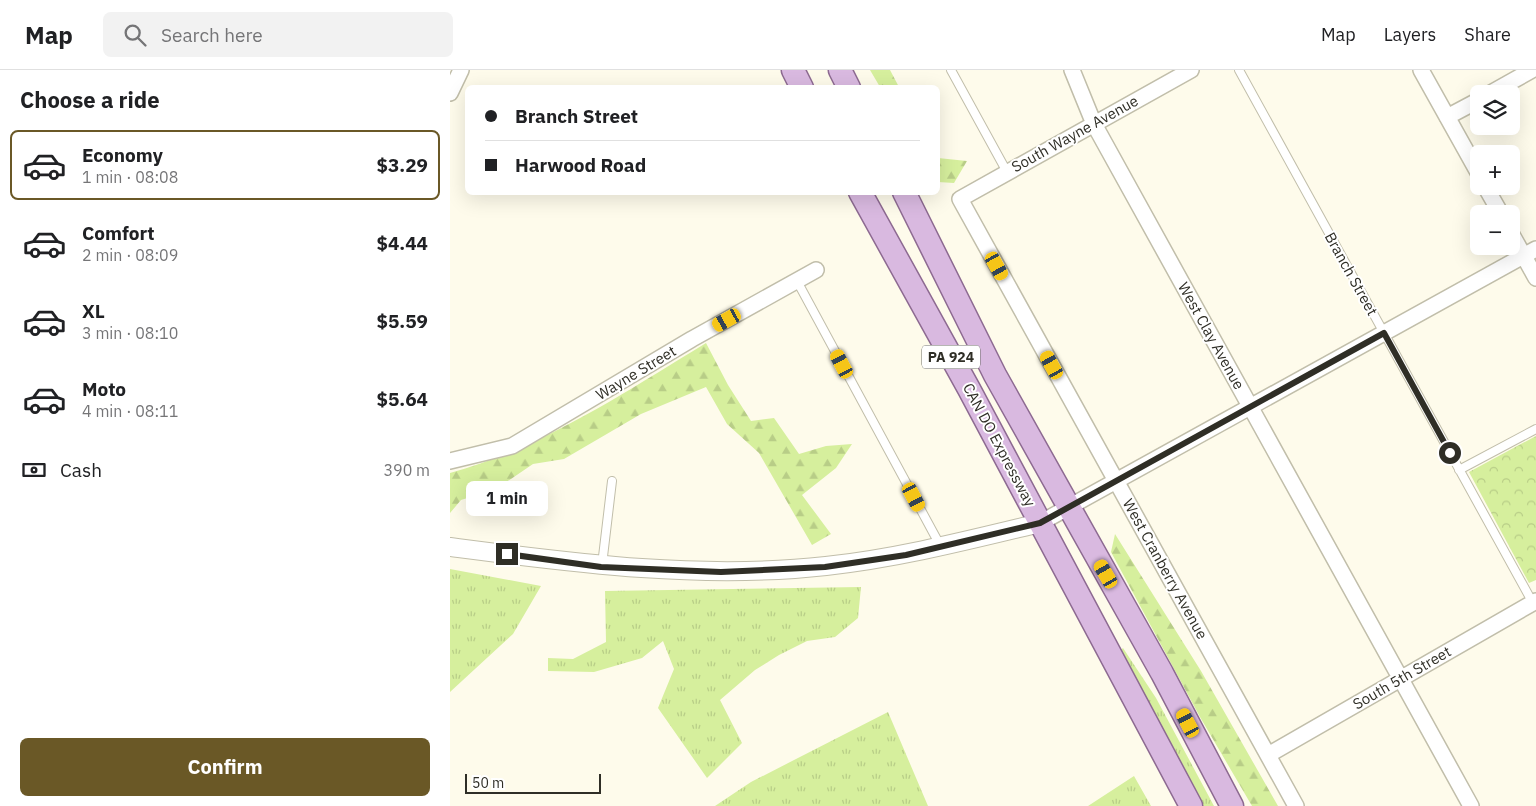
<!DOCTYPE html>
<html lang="en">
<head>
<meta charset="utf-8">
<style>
  :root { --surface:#fff; --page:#f2f2f2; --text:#202124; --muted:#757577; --line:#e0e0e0; --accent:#6a5826 }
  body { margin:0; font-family:"IBM Plex Sans",sans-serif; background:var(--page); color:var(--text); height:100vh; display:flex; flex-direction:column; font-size:19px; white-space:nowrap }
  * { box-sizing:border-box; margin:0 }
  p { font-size:16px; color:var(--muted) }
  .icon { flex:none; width:28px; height:28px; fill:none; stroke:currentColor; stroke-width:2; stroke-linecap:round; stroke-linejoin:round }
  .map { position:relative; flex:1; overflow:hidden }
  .sheet { display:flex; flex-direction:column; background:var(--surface); width:450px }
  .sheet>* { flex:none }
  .guide { position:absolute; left:15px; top:15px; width:475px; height:110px; border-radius:8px; box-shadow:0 5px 20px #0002; display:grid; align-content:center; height:110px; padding:0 20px; background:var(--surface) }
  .buttons { position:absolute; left:1020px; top:15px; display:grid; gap:10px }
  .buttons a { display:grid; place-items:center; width:50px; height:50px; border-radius:8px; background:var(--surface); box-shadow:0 5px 20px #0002; font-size:25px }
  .scale { position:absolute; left:15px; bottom:12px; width:136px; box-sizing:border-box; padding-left:5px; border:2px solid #2f2e26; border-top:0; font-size:14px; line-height:18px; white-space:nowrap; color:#2f2e26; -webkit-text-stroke:4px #fff; paint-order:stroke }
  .end { position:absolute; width:22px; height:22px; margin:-11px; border:6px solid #2f2e26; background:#fff; box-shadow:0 0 0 2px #fff }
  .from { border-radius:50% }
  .bubble { position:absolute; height:35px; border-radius:8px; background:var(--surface); box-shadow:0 5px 20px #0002; font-size:16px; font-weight:800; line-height:35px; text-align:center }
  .car { position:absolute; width:15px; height:30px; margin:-15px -8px; border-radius:6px; box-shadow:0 0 4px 1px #0007; background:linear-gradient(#f5c518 24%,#345 0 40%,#f5c518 0 76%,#345 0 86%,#f5c518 0) }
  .guide b { display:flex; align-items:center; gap:18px; height:48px; font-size:19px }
  .guide b+b { border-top:1px solid var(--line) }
  .guide i { width:12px; height:12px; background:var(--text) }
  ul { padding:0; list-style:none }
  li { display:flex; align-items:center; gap:15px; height:70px; margin:0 10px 8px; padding:0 10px; border:2px solid transparent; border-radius:8px }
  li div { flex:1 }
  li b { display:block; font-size:19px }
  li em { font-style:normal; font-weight:800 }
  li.current { border-color:var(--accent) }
  li>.icon { width:45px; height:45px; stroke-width:1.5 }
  h2 { padding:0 20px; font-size:22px; line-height:60px }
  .pay { display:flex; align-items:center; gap:12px; height:55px; padding:0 20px; font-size:19px }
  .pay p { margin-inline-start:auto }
  .primary-button { display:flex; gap:10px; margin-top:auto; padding:10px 20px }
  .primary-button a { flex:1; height:58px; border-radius:8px; background:var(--accent); color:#fff; font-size:20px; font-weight:800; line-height:58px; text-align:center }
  header { display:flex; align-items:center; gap:30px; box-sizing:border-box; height:70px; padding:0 25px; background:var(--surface); border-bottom:1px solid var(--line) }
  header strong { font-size:24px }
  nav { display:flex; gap:28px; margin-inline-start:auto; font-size:18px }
  .search { width:350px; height:45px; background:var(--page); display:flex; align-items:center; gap:12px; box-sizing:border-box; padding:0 18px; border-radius:8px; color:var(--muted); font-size:19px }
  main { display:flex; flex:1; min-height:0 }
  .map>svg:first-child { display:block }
  .grass { fill:url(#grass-tufts) }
  .forest { fill:url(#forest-firs) }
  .park { fill:url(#park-crowns) }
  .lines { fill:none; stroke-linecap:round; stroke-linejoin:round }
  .service-casing { stroke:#c1beaa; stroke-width:10 }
  .minor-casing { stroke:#c1beaa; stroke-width:18 }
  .tertiary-casing { stroke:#c1beaa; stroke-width:20 }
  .primary-casing { stroke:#8d6a91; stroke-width:25 }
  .service { stroke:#fff; stroke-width:8 }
  .minor { stroke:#fff; stroke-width:15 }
  .tertiary { stroke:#fff; stroke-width:18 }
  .primary { stroke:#d9b9e0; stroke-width:22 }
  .route { stroke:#2f2e26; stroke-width:6 }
  .labels { text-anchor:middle; stroke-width:4; stroke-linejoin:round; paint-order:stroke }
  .shield { fill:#fff; stroke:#6d6d67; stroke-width:1 }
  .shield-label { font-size:14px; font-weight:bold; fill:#2f2e26 }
  .street-label { font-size:15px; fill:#2f2e26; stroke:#fff }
</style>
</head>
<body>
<header>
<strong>Map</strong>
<div class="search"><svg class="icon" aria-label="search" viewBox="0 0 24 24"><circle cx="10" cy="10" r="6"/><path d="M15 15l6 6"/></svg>Search here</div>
<nav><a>Map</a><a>Layers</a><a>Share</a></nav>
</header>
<main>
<section class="sheet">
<h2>Choose a ride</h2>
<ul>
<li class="current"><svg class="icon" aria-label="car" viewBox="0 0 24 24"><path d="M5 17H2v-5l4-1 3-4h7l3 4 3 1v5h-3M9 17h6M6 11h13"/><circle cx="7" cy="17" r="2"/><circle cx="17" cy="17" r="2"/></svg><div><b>Economy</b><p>1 min · 08:08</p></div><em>$3.29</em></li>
<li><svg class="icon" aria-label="car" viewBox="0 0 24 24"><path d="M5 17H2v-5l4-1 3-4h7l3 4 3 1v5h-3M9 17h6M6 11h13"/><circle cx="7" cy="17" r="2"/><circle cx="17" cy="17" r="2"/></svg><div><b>Comfort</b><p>2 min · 08:09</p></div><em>$4.44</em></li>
<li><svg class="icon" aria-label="car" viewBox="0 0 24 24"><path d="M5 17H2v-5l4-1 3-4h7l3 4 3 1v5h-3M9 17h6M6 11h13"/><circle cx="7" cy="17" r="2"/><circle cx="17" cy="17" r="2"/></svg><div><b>XL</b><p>3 min · 08:10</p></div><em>$5.59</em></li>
<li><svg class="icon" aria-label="car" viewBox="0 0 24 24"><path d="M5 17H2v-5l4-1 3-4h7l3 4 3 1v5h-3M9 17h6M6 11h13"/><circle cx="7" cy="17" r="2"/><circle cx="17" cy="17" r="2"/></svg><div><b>Moto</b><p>4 min · 08:11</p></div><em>$5.64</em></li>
</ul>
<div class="pay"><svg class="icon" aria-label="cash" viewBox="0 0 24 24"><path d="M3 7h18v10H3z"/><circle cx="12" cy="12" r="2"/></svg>Cash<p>390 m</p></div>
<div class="primary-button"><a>Confirm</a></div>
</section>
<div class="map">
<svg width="1086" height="736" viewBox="0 0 1086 736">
  <defs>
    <pattern id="grass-tufts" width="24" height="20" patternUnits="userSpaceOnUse" patternTransform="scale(1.25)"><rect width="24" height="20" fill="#d6ef9d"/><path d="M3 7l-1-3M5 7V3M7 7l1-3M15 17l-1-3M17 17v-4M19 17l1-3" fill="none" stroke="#b8cd87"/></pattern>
    <pattern id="forest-firs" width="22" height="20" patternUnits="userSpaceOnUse" patternTransform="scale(1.25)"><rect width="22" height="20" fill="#d6ef9d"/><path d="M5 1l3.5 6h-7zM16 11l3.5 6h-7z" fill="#b8cd87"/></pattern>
    <pattern id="park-crowns" width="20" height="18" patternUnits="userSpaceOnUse" patternTransform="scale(1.25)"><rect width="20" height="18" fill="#d6ef9d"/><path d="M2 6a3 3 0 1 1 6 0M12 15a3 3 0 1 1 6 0" fill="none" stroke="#b8cd87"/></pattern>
  </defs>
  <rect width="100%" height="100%" fill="#fefbeb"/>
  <path class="grass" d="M 0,499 L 91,516 L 63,564 L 0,622 Z
    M 411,517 L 408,548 L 385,567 L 357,571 L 329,585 L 305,600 L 270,630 L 292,673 L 257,708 L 208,638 L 224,599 L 213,571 L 192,588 L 144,602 L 98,601 L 98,588 L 123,589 L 156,572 L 155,521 Z
    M 673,578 L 706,628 L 764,736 L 753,736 L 670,581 Z
    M 438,642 L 478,736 L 265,736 L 301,712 Z
    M 684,706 L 701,736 L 638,736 Z"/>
  <path class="forest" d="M 420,0 L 440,0 L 449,17 L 430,17 Z
    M 488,88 L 517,91 L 504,113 L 488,112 Z
    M 256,273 L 278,315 L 301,351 L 324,348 L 349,384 L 376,376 L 402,374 L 386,398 L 352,425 L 381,464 L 362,475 L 309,383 L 277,354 L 256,317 L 191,344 L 114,389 L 83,394 L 46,419 L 11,430 L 0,443 L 0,403 C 93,377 174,323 256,273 Z
    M 665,464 L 751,601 L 828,736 L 802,736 L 750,647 L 661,482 Z"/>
  <path class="park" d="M 1086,366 L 1086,510 L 1079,513 L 1019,402 Z"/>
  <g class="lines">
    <g class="service-casing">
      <path id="service" d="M 501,0 L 557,102
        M 789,0 L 1084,535
        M 347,211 L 491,477
        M 1009,400 L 1086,359
        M 152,495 L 162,411"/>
    </g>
    <g class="minor-casing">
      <path id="minor" d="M 622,0 L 644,54 L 1021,736
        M 741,0 L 510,129 L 846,736
        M 971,0 L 1029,104
        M 0,23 L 11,0
        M 1039,24 L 1082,0
        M 997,47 L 1029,30
        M 1035,116 L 1051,144
        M 1061,163 L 1086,208
        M 0,391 L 62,376 L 242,269 L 366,200
        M 590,453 L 1086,179
        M 818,685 L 1086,531"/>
    </g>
    <g class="tertiary-casing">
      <path id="tertiary" d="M 0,477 C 124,493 250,510 376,496 C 449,488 519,470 590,453"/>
    </g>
    <g class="primary-casing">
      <path id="primary" d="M 343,0 L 352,18
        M 390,0 L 399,18
        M 410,122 L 519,319 L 741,736
        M 454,122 L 545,305 L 712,603 L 782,736"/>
    </g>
    <use href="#service" class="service"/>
    <use href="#minor" class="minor"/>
    <use href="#tertiary" class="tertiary"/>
    <use href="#primary" class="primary"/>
  </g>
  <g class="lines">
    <path class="route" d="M 57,484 L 151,497 L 271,502 L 375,497 L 456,485 L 590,453 L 934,263 L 1000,383"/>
  </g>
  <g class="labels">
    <rect class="shield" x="472" y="275.5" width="58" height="23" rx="4"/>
    <g class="shield-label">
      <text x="501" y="292">PA 924</text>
    </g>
    <g class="street-label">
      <text transform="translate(625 64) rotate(-29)" y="5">South Wayne Avenue</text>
      <text transform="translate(901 204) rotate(61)" y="5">Branch Street</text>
      <text transform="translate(761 266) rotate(61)" y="5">West Clay Avenue</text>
      <text transform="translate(186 303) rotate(-31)" y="5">Wayne Street</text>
      <text transform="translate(549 375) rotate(62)" y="5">CAN DO Expressway</text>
      <text transform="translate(715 499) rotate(61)" y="5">West Cranberry Avenue</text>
      <text transform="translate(952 608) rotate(-30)" y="5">South 5th Street</text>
    </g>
  </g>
</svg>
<div class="buttons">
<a><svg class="icon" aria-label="layers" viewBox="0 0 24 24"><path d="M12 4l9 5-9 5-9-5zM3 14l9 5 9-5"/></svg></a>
<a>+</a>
<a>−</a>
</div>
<div class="scale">50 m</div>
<i class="end from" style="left:1000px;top:383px"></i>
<i class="end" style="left:57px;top:484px"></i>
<div class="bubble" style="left:16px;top:411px;width:82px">1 min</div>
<i class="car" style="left:547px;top:196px;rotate:151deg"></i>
<i class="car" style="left:277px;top:250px;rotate:241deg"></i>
<i class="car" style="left:392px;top:294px;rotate:332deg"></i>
<i class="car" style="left:602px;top:295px;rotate:331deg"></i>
<i class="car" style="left:464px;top:427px;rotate:152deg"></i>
<i class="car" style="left:656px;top:504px;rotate:330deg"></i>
<i class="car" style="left:738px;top:653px;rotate:332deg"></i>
<div class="guide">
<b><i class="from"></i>Branch Street</b>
<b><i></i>Harwood Road</b>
</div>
</div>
</main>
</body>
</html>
